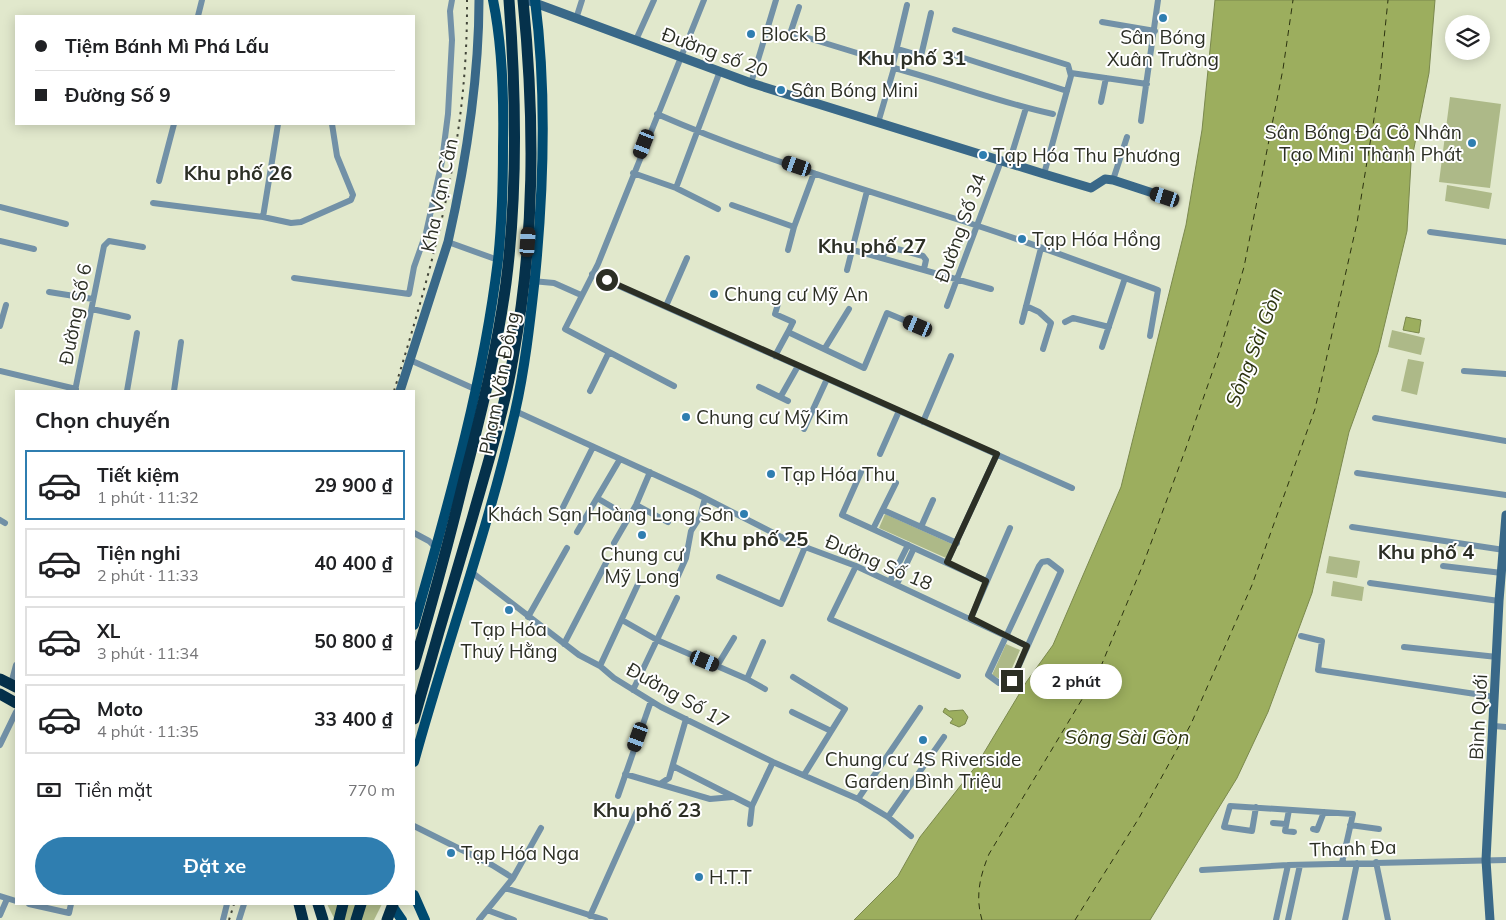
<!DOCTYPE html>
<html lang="vi">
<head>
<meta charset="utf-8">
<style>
  :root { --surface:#fff; --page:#f2f2f2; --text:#202124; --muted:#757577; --line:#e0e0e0; --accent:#2f7eb0 }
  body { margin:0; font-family:Mulish,sans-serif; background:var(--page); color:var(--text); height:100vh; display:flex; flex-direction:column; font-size:19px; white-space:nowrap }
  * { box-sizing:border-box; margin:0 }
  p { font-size:16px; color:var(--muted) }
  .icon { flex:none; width:28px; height:28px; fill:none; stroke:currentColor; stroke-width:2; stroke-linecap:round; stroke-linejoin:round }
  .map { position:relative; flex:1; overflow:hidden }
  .side { position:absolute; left:15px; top:390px; width:400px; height:515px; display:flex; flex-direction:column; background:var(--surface); border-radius:0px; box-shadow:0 2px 12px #0003 }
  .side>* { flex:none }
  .hud { position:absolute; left:15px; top:15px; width:400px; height:110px; border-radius:0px; box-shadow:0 2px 12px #0003; display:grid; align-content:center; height:110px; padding:0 20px; background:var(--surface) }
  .tools { position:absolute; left:1445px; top:15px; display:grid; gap:10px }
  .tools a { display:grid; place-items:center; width:45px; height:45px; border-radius:50%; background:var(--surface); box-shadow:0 2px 12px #0003; font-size:25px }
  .end { position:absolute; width:22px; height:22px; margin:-11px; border:6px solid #2c2f25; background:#fff; box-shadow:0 0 0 2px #fff }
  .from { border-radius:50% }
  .bubble { position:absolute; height:35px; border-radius:18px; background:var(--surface); box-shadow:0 2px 12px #0003; font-size:16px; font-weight:700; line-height:35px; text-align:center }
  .car { position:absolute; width:15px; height:30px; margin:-15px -8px; border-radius:6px; box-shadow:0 0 4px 1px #0007; background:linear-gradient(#222 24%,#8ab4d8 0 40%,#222 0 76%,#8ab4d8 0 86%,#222 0) }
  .hud b { display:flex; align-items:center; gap:18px; height:48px; font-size:19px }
  .hud b+b { border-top:1px solid var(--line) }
  .hud i { width:12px; height:12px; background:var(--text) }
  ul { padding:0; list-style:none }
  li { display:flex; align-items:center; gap:15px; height:70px; margin:0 10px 8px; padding:0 10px; border:2px solid var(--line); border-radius:0px }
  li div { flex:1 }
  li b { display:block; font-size:19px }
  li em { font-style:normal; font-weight:700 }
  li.on { border-color:var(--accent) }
  li>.icon { width:45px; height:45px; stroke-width:1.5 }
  h2 { padding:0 20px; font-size:22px; line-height:60px }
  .pay { display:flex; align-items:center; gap:12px; height:55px; padding:0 20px; font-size:19px }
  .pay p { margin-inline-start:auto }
  .primary-button { display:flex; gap:10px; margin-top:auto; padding:10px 20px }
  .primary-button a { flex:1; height:58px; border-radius:30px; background:var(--accent); color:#fff; font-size:20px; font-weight:700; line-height:58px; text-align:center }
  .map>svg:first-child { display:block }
  .green { fill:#adb988 }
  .water { fill:#9cae5e; stroke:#7a884d }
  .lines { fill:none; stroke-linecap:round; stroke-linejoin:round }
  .ferry { stroke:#2c3310; stroke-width:1; stroke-dasharray:6 5; stroke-linecap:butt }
  .street { stroke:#7291a7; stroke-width:6 }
  .secondary { stroke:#396888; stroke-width:9 }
  .primary { stroke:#004b71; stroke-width:10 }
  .highway { stroke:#05314b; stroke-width:11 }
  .rail { stroke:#414438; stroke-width:2; stroke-dasharray:2.5 5; stroke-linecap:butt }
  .route { stroke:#2c2f25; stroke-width:6 }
  .poi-dot { fill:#2f7eb0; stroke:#fff; stroke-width:2 }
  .labels { text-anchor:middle; stroke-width:4; stroke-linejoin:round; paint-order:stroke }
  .poi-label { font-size:19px; fill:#2c2f25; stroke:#fff; text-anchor:start }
  .street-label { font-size:19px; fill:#2c2f25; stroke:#fff }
  .neighbourhood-label { font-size:20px; font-weight:bold; fill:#2c2f25; stroke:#fff }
  .water-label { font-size:20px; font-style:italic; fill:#2c3310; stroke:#fff }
</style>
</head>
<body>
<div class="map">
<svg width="1506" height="920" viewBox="0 0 1506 920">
  <rect width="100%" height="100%" fill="#e1e8cc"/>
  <path class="green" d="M 1450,97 L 1501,104 L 1490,188 L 1439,182 Z
    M 1447,185 L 1492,193 L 1489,209 L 1445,201 Z
    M 1392,330 L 1425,338 L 1421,355 L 1388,347 Z
    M 1408,359 L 1424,362 L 1417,395 L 1401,391 Z
    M 885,514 L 952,544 L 946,558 L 879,528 Z
    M 1329,556 L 1360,561 L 1357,578 L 1326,573 Z
    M 1333,581 L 1364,587 L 1362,601 L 1331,596 Z
    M 1006,644 L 1020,650 L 1006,682 L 992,675 Z
    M 327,904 L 382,904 L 374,920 L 335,920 Z"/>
  <path class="water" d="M 1215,0 L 1435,0 L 1429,73 L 1411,163 L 1407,231 L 1378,352 L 1349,432 L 1312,593 L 1268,712 L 1237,778 L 1150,920 L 854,920 L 898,876 L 920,837 L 976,766 L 1027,681 L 1053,645 L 1121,487 L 1186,225 L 1202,130 Z
    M 1406,317 L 1421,320 L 1419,333 L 1403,330 Z
    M 945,708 L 949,711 L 963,710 L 968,717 L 965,724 L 959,727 L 950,723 L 953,719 L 943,712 Z"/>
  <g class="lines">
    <path class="ferry" d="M 982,920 C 975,896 980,876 989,854 L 1099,671 L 1144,562 L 1186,448 L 1219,353 L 1244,267 L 1283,69 L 1293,0
      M 1075,920 L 1139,818 L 1191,724 L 1252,585 L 1315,409 L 1357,223 L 1379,88 L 1388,0"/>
    <path class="street" d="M 799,7 L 791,31 L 792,33 L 893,64
      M 198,16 L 202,0
      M 576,19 L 582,0
      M 1102,22 L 1155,31
      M 955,30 L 1068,65 L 1071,76 L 1044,174
      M 636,40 L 654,0
      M 897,49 L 921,56 L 931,13
      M 948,53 L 1067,91
      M 894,68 C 948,82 1000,103 1053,114
      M 1071,73 L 1147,84
      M 751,83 L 776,0
      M 1101,102 L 1106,78
      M 657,114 C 760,159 869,191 975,225 C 1037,245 1097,268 1158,290 L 1150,336
      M 1141,121 L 1158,0
      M 878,123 L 894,68 L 893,64 L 907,5
      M 1009,163 L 1026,108
      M 633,173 L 676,188 L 718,209
      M 1113,180 L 1127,137
      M 159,181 L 174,124
      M 676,188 L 720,71
      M 153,203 L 263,217 L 291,223 L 301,222 L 351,200 L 353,195 L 337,156 L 332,124
      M 732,205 L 794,227 L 814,173
      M 0,207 L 66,224
      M 263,217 L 278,124
      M 1430,232 L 1506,242
      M 0,241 L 34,249
      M 448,242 L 498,260
      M 788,250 L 794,227
      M 853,250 L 991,289
      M 882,258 L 887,247 L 890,247 L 923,256 L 926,260 L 924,269
      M 847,270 L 867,191
      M 592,274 L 1072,488
      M 294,278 L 409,294 L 414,267 L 426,233 L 442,161 L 448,114 L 452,40 L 450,11 L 452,0
      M 532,281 L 554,283 L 581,295
      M 49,292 L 93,299
      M 778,304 L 775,314 L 793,322 L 788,332
      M 666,306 L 687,258
      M 947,306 L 1001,161
      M 1026,306 L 1039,312 L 1051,323 L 1043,349
      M 92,309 L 128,317
      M 1022,322 L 1041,248
      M 1065,322 L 1073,318 L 1109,327
      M 0,326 L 6,305
      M 1102,347 L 1125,278
      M 825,348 L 849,309
      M 775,356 L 788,332 L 864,368 L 887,313 L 918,326
      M 410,360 L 477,390
      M 0,371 L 76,389
      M 1464,371 L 1506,374
      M 674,386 L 565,329 L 598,264 L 704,0
      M 759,387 L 788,401
      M 75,391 L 104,246 L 109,241 L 143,247
      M 127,391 L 137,333
      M 174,391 L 181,342
      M 590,391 L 609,352
      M 781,396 L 798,366
      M 515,411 L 695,493 L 789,541 L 856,566 L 1027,646
      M 1375,418 L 1506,441
      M 923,422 L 951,356
      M 804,429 L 827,379
      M 880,454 L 899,411
      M 861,472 L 842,515 L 986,581
      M 1357,473 L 1506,495
      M 597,498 L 619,511
      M 636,505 L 668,522
      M 563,507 L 593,447
      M 883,510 L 957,543
      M 0,520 L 5,523
      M 921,527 L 933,500
      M 1352,527 L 1504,550
      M 873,529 L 896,483
      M 577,532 L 620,459
      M 414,533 L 429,541 L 436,548
      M 614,543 L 636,505 L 650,472
      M 1048,561 L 1061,571 L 1012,681 L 999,683 L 988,675 L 1039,566 L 1042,562 Z
      M 947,562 L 997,454
      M 856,566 L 830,619 L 958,676
      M 1443,566 L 1502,573
      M 470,571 L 579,655 L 600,666 L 614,678 L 661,707 L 773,762 L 858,799 L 888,817 L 911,836
      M 719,577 L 781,604 L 805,547
      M 677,578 L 686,558 L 691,531 L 700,517 L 705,498
      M 890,581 L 908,545
      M 1370,583 L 1499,601
      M 897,584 L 914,548
      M 528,617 L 567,548
      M 971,618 L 1010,528
      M 622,620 L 657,640 L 747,679 L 765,689
      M 1301,636 L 1322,641 L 1318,670 L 1495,697
      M 564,644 L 607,561
      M 1404,647 L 1497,657
      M 600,666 L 639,582
      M 717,666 L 734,638
      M 793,677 L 845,709 L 804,775
      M 747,679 L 763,642
      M 11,684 L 16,665
      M 633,690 L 677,598
      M 792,712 L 831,731
      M 1494,726 L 1506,727
      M 0,745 L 16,712
      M 673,766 L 752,806
      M 625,774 L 710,799 L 733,797
      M 660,784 L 669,778 L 686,719
      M 618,796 L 651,701
      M 858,799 L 920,708
      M 1256,807 L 1252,831 L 1224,827 L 1230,806 L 1353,814 L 1342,863
      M 1289,810 L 1285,831 L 1294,832
      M 888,817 L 944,737
      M 1273,823 L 1286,824
      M 750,824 L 752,806 L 773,762
      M 1350,825 L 1379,829
      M 414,826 L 492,865 L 513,878
      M 1313,829 L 1317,830 L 1324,812
      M 1376,862 L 1388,920
      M 1202,870 L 1288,865 L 1506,860
      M 505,888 L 605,920
      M 0,896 L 16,901
      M 29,904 L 69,913 L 71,904
      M 487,910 L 514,920
      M 0,915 L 7,899
      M 590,916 L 637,811
      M 223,920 L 227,904
      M 239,920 L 244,904
      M 479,920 L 513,878 L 541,828
      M 1276,920 L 1288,865
      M 1288,920 L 1300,865
      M 1345,920 L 1357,863"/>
    <path class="secondary" d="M 527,0 L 751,83 L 1044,174 L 1091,188 L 1105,179 L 1113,180 L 1165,197
      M 400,391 L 448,242 C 466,162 479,82 479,0
      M 1490,920 L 1486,860 L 1499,601 L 1506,515"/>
    <path class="primary" d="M 414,625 C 448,505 483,385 498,260 C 502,223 503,184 503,147 C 504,98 503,48 493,0
      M 414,762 C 446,645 488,531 515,412 C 525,368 530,322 535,277 C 544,185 547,92 535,0
      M 414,895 L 425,920
      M 393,907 L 402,920"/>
    <path class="highway" d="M 414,665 C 432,603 449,541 464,479 C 481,414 497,350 506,283 C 518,190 516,93 509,0
      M 0,679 L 16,687
      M 0,694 L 16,703
      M 414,719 C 433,652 452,586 472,519 C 487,466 504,412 513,358 C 535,238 535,121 523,0
      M 299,904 L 303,920
      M 318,904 L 323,920
      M 339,920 L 343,904
      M 356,920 L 361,904
      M 387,920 L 393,904"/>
    <path class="rail" d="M 394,391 C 435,258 468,141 467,0
      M 229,920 L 234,904"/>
  </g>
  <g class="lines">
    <path class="route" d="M 607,280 L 997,454 L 947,562 L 986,581 L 971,618 L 1027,646 L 1012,681"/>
  </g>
  <g class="poi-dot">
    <circle cx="1163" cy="18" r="5"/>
    <circle cx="751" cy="34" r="5"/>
    <circle cx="781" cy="90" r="5"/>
    <circle cx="1472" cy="143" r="5"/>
    <circle cx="983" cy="155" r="5"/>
    <circle cx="1022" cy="239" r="5"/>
    <circle cx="714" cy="294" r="5"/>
    <circle cx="686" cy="417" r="5"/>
    <circle cx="771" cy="474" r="5"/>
    <circle cx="744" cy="514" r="5"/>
    <circle cx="642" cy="535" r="5"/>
    <circle cx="509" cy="610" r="5"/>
    <circle cx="923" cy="740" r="5"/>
    <circle cx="451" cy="853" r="5"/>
    <circle cx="699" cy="877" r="5"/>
  </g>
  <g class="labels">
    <g class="poi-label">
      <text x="761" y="41">Block B</text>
      <text x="1163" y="44" text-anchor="middle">Sân Bóng<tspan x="1163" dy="22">Xuân Trường</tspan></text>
      <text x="791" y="97">Sân Bóng Mini</text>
      <text x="1462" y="139" text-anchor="end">Sân Bóng Đá Cỏ Nhân<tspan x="1462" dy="22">Tạo Mini Thành Phát</tspan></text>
      <text x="993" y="162">Tạp Hóa Thu Phương</text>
      <text x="1032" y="246">Tạp Hóa Hồng</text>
      <text x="724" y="301">Chung cư Mỹ An</text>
      <text x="696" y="424">Chung cư Mỹ Kim</text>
      <text x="781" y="481">Tạp Hóa Thu</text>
      <text x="734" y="521" text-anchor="end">Khách Sạn Hoàng Long Sơn</text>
      <text x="642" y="561" text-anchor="middle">Chung cư<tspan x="642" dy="22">Mỹ Long</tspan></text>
      <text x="509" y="636" text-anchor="middle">Tạp Hóa<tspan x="509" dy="22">Thuý Hằng</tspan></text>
      <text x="923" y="766" text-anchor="middle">Chung cư 4S Riverside<tspan x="923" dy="22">Garden Bình Triệu</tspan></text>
      <text x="461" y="860">Tạp Hóa Nga</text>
      <text x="709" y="884">H.T.T</text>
    </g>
    <g class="street-label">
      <text transform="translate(715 52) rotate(20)" y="7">Đường số 20</text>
      <text transform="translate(439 195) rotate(-78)" y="7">Kha Vạn Cân</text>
      <text transform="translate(960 228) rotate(-70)" y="7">Đường Số 34</text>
      <text transform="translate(75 314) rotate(-79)" y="7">Đường Số 6</text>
      <text transform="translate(499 383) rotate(-79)" y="7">Phạm Văn Đồng</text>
      <text transform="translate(879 562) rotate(23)" y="7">Đường Số 18</text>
      <text transform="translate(678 695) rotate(29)" y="7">Đường Số 17</text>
      <text transform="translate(1478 717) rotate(-87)" y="7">Bình Quới</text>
      <text transform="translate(1353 848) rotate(-2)" y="7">Thanh Đa</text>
    </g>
    <g class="neighbourhood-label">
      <text x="912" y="65">Khu phố 31</text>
      <text x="238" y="180">Khu phố 26</text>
      <text x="872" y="253">Khu phố 27</text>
      <text x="754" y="546">Khu phố 25</text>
      <text x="1426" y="559">Khu phố 4</text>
      <text x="647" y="817">Khu phố 23</text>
    </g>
    <g class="water-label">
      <text transform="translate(1254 347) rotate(-69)" y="7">Sông Sài Gòn</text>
      <text x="1127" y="744">Sông Sài Gòn</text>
    </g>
  </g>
</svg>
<div class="tools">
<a><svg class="icon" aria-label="layers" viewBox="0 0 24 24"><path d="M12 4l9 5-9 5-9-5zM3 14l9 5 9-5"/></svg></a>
</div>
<i class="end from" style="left:607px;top:280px"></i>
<i class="end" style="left:1012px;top:681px"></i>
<div class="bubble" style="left:1030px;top:664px;width:92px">2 phút</div>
<i class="car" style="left:644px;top:144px;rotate:201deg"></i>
<i class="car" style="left:797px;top:166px;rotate:289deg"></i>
<i class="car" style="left:1165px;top:197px;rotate:288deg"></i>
<i class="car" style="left:528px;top:242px;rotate:4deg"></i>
<i class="car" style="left:918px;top:326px;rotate:293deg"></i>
<i class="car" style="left:705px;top:661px;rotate:112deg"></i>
<i class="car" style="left:638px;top:737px;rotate:200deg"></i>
<div class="hud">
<b><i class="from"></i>Tiệm Bánh Mì Phá Lấu</b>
<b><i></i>Đường Số 9</b>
</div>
<section class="side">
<h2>Chọn chuyến</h2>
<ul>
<li class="on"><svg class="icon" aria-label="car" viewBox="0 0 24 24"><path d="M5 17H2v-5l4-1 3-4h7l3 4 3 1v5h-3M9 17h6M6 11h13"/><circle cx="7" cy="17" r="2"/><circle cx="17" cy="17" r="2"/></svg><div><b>Tiết kiệm</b><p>1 phút · 11:32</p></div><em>29 900 ₫</em></li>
<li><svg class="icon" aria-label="car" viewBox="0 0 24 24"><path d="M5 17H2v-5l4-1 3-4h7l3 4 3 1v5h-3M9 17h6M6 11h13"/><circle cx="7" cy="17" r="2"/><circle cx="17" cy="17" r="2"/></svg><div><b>Tiện nghi</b><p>2 phút · 11:33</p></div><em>40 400 ₫</em></li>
<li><svg class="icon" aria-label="car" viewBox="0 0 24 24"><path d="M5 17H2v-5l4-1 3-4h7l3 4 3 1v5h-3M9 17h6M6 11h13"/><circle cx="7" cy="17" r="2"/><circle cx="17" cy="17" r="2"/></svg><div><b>XL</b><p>3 phút · 11:34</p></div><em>50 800 ₫</em></li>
<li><svg class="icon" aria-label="car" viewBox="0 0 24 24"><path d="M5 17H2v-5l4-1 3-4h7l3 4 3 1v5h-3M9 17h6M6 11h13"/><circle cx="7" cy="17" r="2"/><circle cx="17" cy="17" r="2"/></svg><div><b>Moto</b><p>4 phút · 11:35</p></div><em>33 400 ₫</em></li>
</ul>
<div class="pay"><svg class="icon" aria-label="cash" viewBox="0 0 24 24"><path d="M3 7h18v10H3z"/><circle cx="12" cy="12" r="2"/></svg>Tiền mặt<p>770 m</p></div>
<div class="primary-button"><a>Đặt xe</a></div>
</section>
</div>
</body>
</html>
